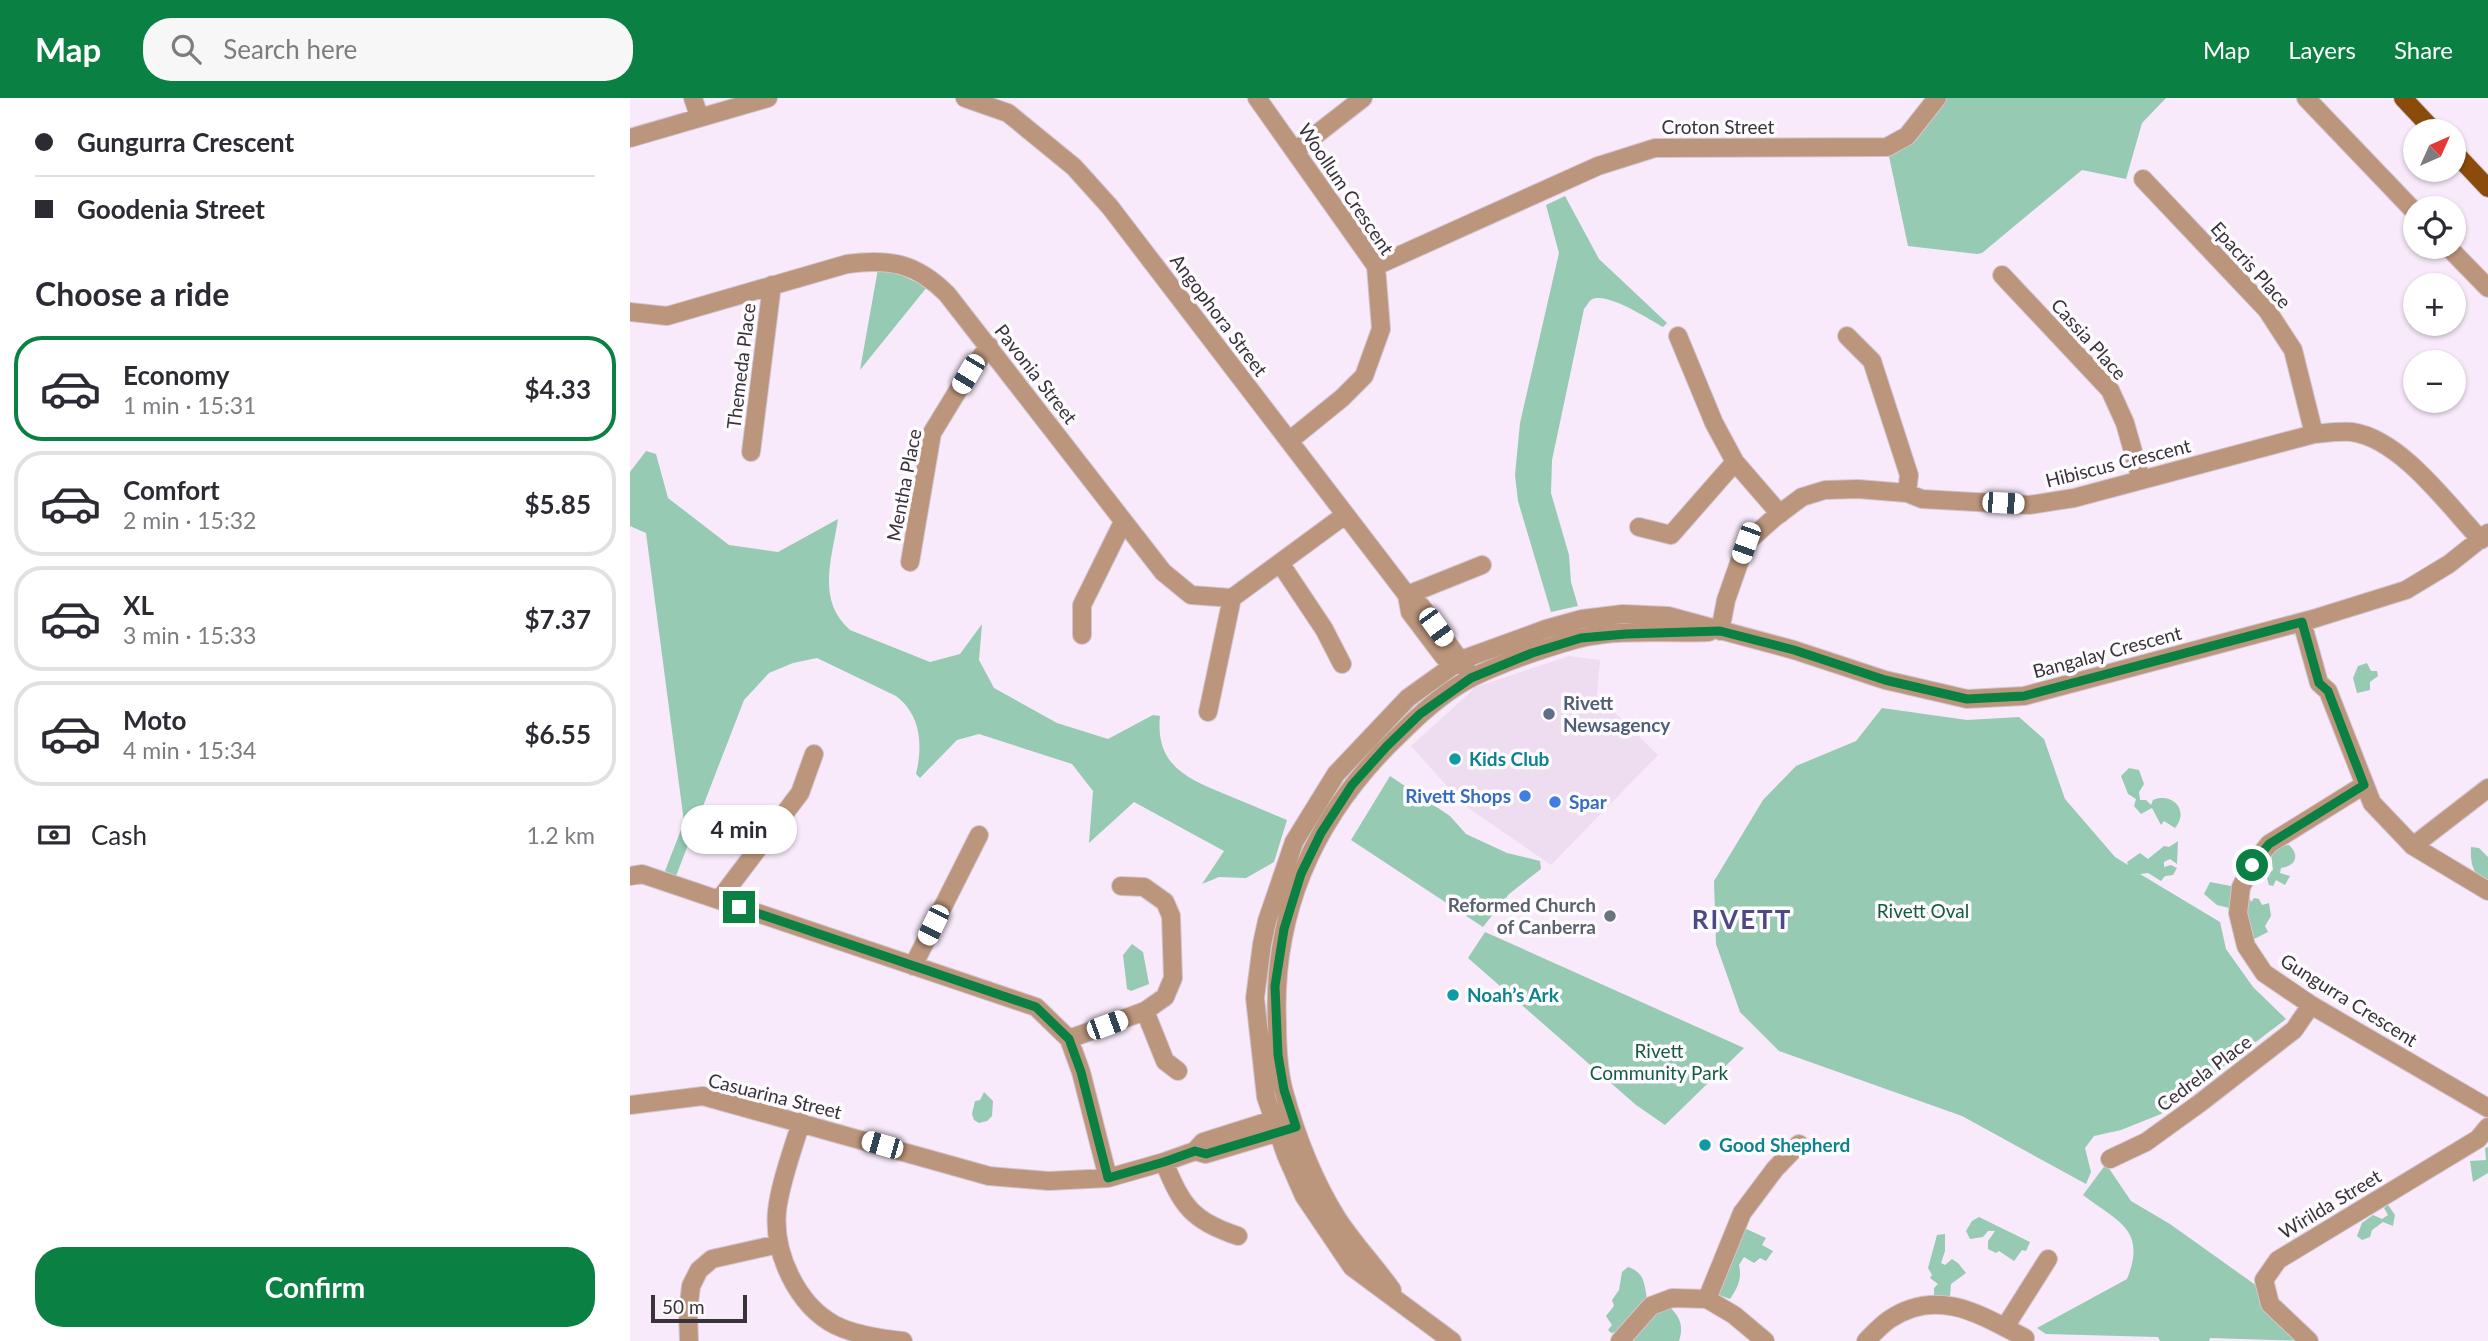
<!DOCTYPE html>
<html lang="en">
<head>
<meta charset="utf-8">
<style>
  :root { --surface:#fff; --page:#f7f7f7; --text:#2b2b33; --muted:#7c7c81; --line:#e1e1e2; --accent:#0b8043 }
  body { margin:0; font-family:Lato,sans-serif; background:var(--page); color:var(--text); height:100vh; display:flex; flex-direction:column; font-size:26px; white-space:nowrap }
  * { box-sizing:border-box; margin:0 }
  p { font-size:23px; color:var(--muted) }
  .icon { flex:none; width:38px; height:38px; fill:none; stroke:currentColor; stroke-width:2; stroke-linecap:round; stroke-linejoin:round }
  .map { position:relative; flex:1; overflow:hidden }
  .side { display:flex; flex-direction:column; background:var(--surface); width:630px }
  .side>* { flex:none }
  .top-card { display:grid; align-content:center; height:154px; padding:0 35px; background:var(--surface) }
  .needle { width:46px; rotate:45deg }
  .tools { position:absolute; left:1773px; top:21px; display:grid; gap:14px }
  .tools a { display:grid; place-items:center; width:63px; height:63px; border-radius:50%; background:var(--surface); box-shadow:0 2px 5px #0004; font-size:35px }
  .scale { position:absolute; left:21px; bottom:18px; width:96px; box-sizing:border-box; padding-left:7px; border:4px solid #383339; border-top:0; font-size:19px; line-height:24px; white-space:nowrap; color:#383339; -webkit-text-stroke:5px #fefbff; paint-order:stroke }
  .end { position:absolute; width:32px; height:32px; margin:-16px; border:9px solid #0b8043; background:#fff; box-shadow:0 0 0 4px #fff }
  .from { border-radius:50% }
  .bubble { position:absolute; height:49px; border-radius:24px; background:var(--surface); box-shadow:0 2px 5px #0004; font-size:23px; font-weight:700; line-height:49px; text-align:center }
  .car { position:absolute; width:21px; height:42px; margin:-21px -10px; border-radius:9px; box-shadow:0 0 5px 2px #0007; background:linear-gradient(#fff 24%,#345 0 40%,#fff 0 76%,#345 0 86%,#fff 0) }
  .top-card b { display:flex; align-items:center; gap:24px; height:66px; font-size:26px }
  .top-card b+b { border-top:2px solid var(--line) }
  .top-card i { width:18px; height:18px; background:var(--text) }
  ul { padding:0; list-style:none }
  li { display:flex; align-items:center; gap:21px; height:105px; margin:0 14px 10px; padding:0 21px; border:4px solid var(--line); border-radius:28px }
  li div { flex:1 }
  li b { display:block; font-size:26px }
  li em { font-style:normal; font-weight:700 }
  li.current { border-color:var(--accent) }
  li>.icon { width:63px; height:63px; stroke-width:1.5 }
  h2 { padding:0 35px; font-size:32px; line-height:84px }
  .pay { display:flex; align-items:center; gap:18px; height:77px; padding:0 35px; font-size:26px }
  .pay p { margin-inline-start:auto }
  .button { display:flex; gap:14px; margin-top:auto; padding:14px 35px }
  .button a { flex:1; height:80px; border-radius:28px; background:var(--accent); color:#fff; font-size:28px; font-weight:700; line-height:80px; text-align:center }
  header { display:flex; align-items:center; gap:42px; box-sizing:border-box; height:98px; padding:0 35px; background:var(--accent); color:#fff }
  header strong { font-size:33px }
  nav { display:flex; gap:38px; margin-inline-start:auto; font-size:24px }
  .search { width:490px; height:63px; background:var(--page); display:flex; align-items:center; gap:18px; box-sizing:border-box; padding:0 24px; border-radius:28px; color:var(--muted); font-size:26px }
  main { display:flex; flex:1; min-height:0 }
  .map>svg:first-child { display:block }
  .built { fill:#eedcf1 }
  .green { fill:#96cab2 }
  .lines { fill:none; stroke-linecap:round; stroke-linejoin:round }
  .minor-casing { stroke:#d2c5d3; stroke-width:20 }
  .major-casing { stroke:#d2c5d3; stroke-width:20 }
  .minor { stroke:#bc967c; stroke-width:18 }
  .major { stroke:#8b4b0b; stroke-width:18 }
  .route { stroke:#0b8043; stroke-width:9 }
  .service-dot { fill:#5c6f8a; stroke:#fefbff; stroke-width:2.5 }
  .culture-dot { fill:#0f9aa8; stroke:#fefbff; stroke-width:2.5 }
  .shop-dot { fill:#3f7fe0; stroke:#fefbff; stroke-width:2.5 }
  .worship-dot { fill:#6b7280; stroke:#fefbff; stroke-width:2.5 }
  .labels { text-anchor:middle; stroke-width:7; stroke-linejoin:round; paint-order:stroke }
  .street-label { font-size:19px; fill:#383339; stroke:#fefbff }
  .service-label { font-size:19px; font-weight:bold; fill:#4e5e75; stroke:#fefbff; text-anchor:start }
  .culture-label { font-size:19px; font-weight:bold; fill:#0d838f; stroke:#fefbff; text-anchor:start }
  .shop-label { font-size:19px; font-weight:bold; fill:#366cbe; stroke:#fefbff; text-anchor:end }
  .worship-label { font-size:19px; font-weight:bold; fill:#5b616d; stroke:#fefbff; text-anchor:end }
  .park-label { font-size:19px; fill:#145b42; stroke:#fefbff }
  .district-label { font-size:26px; font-weight:bold; letter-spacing:2px; fill:#4c4987; stroke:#fefbff }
</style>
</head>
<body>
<header>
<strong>Map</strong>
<div class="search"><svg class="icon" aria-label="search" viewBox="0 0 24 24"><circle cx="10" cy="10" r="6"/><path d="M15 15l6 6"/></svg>Search here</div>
<nav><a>Map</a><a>Layers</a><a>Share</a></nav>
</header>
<main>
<section class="side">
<div class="top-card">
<b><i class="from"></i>Gungurra Crescent</b>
<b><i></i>Goodenia Street</b>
</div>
<h2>Choose a ride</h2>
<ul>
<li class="current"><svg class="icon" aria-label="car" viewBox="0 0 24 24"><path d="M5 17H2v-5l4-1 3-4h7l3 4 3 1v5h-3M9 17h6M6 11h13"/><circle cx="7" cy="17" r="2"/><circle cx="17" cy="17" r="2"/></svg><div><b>Economy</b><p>1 min · 15:31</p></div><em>$4.33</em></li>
<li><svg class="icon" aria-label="car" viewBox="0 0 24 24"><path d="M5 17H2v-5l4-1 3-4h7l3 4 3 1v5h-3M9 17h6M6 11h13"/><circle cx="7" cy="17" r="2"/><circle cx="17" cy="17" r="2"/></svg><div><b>Comfort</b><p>2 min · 15:32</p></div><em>$5.85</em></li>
<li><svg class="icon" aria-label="car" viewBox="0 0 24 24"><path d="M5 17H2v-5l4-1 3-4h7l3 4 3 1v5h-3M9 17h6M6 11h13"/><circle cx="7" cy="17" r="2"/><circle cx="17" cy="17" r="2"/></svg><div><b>XL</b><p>3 min · 15:33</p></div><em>$7.37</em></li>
<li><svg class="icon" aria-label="car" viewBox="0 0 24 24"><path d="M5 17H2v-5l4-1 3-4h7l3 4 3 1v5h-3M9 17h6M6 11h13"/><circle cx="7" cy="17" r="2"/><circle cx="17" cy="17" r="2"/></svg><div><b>Moto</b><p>4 min · 15:34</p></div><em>$6.55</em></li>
</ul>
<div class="pay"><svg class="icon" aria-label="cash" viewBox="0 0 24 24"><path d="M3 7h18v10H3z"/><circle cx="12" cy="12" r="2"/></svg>Cash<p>1.2 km</p></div>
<div class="button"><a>Confirm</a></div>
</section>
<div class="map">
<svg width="1858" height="1243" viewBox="0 0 1858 1243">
  <rect width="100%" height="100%" fill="#f8eafa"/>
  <path class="built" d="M 939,558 L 970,562 L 967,597 L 1028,657 L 921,767 L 834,707 L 781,648 L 846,589 Z"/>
  <path class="green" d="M 1307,0 L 1536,0 L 1512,25 L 1496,81 L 1452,72 L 1352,155 L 1347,156 L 1278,148 L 1257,49 Z
    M 935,98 L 969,161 L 1037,225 L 1033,229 C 1020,222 975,192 961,202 C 958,204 957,208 954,211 L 922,362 L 921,395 L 939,457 L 941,484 L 948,508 L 921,514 L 888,403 L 885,377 L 890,325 L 929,155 L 916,107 Z
    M 248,171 L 271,177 L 297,189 L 230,272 Z
    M 16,353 L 26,356 L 38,400 L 99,447 L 148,454 L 208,421 C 202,461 186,502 220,532 L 300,564 L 330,556 L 352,526 L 349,562 L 364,590 L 427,625 L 478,641 L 523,617 L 530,618 C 525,668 558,681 597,697 C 617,705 637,714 657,722 L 644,764 L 616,780 L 589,779 L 572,786 L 594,753 L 504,704 L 459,745 L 463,693 L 442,666 L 349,636 L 327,642 L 290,680 L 286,676 C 293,647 291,617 266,598 L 187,560 L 163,565 L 139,575 L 114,602 L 46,778 L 35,773 L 54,724 L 16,435 L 0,428 L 0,374 Z
    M 1737,565 L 1741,573 L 1747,573 L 1748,578 L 1740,584 L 1740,592 L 1727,595 L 1723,580 L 1728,568 Z
    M 1252,610 L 1337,622 L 1389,619 L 1414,641 L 1435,701 L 1485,759 L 1498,767 L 1497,764 L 1510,755 L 1518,761 L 1534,748 L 1539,749 L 1548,743 L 1547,766 L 1540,761 L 1534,764 L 1534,769 L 1541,767 L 1547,770 L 1543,777 L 1535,778 L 1531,783 L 1518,775 L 1510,776 L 1590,824 L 1596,851 L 1623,889 L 1656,921 L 1531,1016 L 1491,1032 L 1464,1038 L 1455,1050 L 1461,1074 L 1456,1086 L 1332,1018 L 1149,953 L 1110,914 L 1086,846 L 1084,783 L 1133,702 L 1166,668 L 1226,643 Z
    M 1499,670 L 1509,672 L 1514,686 L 1509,694 L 1510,702 L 1516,702 L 1521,707 L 1523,702 C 1542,694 1560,712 1545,730 L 1534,723 L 1531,727 L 1522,710 L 1511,716 L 1504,708 L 1506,701 L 1498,696 L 1491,678 Z
    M 760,678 L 820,718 L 836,736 L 877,755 L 910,763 L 911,771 L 879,796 L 853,829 L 721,742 Z
    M 1659,747 C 1670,757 1666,768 1651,770 L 1650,775 L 1660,778 L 1655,787 L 1646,782 L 1643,788 L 1639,787 L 1636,777 L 1643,772 L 1641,755 L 1649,748 Z
    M 1841,749 L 1849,750 L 1858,759 L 1858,789 C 1844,776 1840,768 1841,749 Z
    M 1580,784 L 1606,789 L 1618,795 L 1621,804 L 1624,800 L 1629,801 L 1632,807 L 1639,805 L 1641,818 L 1635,828 L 1638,834 L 1618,844 L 1612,827 L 1619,821 L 1615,814 L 1587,807 L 1574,796 Z
    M 855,834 L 1114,950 L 1035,1027 L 1006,1007 L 838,860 Z
    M 502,846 L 513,854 L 519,886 L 501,893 L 497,891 L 493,857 Z
    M 354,994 L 363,1003 L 362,1018 L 357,1023 L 349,1025 L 344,1022 L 342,1016 L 345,1003 L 350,1002 Z
    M 1858,1049 L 1858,1075 L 1843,1084 L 1840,1063 L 1856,1062 L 1855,1050 Z
    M 1476,1066 L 1501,1103 L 1540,1126 L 1627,1188 L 1678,1243 L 1580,1240 L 1579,1243 L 1530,1243 L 1528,1239 L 1416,1236 L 1407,1230 L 1497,1181 C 1517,1131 1488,1124 1453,1097 Z
    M 1758,1107 L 1765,1117 L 1763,1128 L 1753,1124 L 1742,1132 L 1740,1139 L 1732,1142 L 1727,1138 L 1732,1125 L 1743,1117 L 1752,1121 L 1758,1117 L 1754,1110 Z
    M 1349,1119 L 1400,1144 L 1396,1153 L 1392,1152 L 1384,1163 L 1369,1153 L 1366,1155 L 1358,1151 L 1358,1143 L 1365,1133 L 1358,1133 L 1353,1139 L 1340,1141 L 1336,1133 L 1342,1123 Z
    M 1112,1129 L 1136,1140 L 1132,1147 L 1143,1153 L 1136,1163 L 1130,1160 L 1124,1165 L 1114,1159 L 1109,1167 C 1112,1181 1108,1189 1100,1201 L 1089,1197 L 1086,1193 L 1101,1168 Z
    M 1315,1136 L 1315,1153 L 1311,1165 L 1315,1167 L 1322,1161 L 1328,1165 L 1336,1175 L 1321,1186 L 1320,1199 L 1304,1198 L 1304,1190 L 1308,1186 L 1300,1180 L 1302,1177 L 1298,1170 L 1307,1137 Z
    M 998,1169 C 1015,1175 1014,1185 1017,1201 L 987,1234 L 981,1235 L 978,1232 L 982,1227 L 976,1218 L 984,1208 L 982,1202 L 989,1192 L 992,1174 Z
    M 1039,1208 C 1050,1219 1054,1228 1049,1243 L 994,1243 L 1014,1219 Z"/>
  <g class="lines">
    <g class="minor-casing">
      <path id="minor" d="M 63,0 L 69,18
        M 335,0 L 378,15 L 444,69 L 480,109 L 777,497 L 791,508 L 837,572
        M 627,0 L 746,168 L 751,231 L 734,278 L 712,300 L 659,343
        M 1676,0 L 1785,114
        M 0,40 L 138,0
        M 665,53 L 733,0
        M 1513,81 L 1637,212 L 1663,252 L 1684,336
        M 1818,149 L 1858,190
        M 746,168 L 968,68 L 1025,50 L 1257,49 L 1277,38 L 1307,0
        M 1372,177 L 1480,292 L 1495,325 L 1511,382
        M 0,214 L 37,218 L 217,166 C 259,160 286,165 317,196 L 533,474 L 561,497 L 602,500 L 715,417
        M 1048,238 L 1084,325 L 1105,364 L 1150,416
        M 1217,238 L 1242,263 L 1279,377 L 1277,395
        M 121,354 L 142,187
        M 1009,429 L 1041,437 L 1105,364
        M 280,464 L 302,335 L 338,276 L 359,248
        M 650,465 L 694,531 L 712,566
        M 777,497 L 780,514 L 814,559
        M 777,497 L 852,467
        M 1672,524 L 1689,585 L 1698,593 L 1742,705 L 1783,748 L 1858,793
        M 1090,533 L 1096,502 L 1116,445 L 1144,420 L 1172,399 L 1195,392 L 1228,391 L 1277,395 L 1292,401 L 1399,407 L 1444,400 L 1684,336 C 1696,335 1710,333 1722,334 C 1771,341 1818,407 1851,442
        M 452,537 L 452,507 L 493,424
        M 578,614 L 602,500
        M 1734,687 L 1639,746 L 1622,767 L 1611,789 L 1608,815 L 1616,848 L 1634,875 L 1681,907 L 1858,1010
        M 1783,748 L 1858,690
        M 0,778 L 12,776 L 406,909 L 439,941 L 451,974 L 478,1080
        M 89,802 L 170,695 L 184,656
        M 283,868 L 349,737
        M 515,913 L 535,963 L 548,973
        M 439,941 L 515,913 L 535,899 L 543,880 L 541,818 L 535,804 L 514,789 L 491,788
        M 0,1007 L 73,998 L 359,1078 L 419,1083 L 478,1080 L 534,1064 L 565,1053 L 573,1044 L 655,1018
        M 171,1024 C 163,1051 150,1085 147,1113 C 143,1155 167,1207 205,1227 C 223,1236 253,1241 273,1243
        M 565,1053 L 576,1056 L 659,1031
        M 1480,1061 L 1516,1044 L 1570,1005 L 1664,932 L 1681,907
        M 534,1064 C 552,1108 562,1123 608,1138
        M 762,1192 C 745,1168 723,1145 707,1120 C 683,1082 666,1037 654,994 C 648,972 647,948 647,925 C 642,809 688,713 772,634 C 792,614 817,592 843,579 C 876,563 912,551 947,541 C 989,530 1037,536 1079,534
        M 1077,1201 L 1112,1115 L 1145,1071 L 1169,1046
        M 1375,1229 L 1418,1161
        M 59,1243 L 58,1214 L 61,1188 L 69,1172 L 82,1161 L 149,1146
        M 822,1243 L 722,1169 L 674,1098 L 656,1057 L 636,999 L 625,900 L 632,846 L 637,823 L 664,744 L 706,676 L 778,600 L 831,562 L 916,531 L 952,521 L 993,516 L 1038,518 L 1164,552 L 1255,582 L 1337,601 L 1394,598 L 1683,521 L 1776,492 L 1819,466 L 1858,435
        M 990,1243 L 1021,1208 L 1042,1200 L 1077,1201 L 1104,1217 L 1135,1243
        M 1236,1243 C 1243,1236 1251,1227 1260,1221 C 1308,1189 1351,1217 1395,1240
        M 1679,1243 L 1640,1206 L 1634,1182 L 1648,1162 L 1848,1041 L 1858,1029"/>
    </g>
    <g class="major-casing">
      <path id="major" d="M 1773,0 L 1804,33
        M 1824,54 L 1858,90"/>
    </g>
    <use href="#minor" class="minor"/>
    <use href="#major" class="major"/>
  </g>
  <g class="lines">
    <path class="route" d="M 109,809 L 406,909 L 439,941 L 451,974 L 478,1080 L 534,1064 L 565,1053 L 576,1056 L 666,1029 L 654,992 L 648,957 L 645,888 L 654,831 L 671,776 L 691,735 L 722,687 L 757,648 L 790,616 L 841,580 L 902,555 L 951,540 L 996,536 L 1090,533 L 1164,552 L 1255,582 L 1337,601 L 1394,598 L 1672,524 L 1689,585 L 1698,593 L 1734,687 L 1639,746 L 1622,767"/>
  </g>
  <circle class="service-dot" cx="919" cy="616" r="7"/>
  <g class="culture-dot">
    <circle cx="825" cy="661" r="7"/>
    <circle cx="823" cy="897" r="7"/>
    <circle cx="1075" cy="1047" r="7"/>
  </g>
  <g class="shop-dot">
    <circle cx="895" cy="698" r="7"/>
    <circle cx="925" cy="704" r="7"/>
  </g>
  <circle class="worship-dot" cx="980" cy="818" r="7"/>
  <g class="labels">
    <g class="street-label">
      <text x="1088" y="36">Croton Street</text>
      <text transform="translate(716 91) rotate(56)" y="7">Woollum Crescent</text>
      <text transform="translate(1621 167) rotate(48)" y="7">Epacris Place</text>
      <text transform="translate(589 217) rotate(53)" y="7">Angophora Street</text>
      <text transform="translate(1459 241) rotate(48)" y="7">Cassia Place</text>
      <text transform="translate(111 268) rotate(-83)" y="7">Themeda Place</text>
      <text transform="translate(406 276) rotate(52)" y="7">Pavonia Street</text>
      <text transform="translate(1488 365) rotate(-14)" y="7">Hibiscus Crescent</text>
      <text transform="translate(274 387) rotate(-79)" y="7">Mentha Place</text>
      <text transform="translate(1477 554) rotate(-15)" y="7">Bangalay Crescent</text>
      <text transform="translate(1719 902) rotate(32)" y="7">Gungurra Crescent</text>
      <text transform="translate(1574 975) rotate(-37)" y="7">Cedrela Place</text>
      <text transform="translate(145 998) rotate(14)" y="7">Casuarina Street</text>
      <text transform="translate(1700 1106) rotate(-31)" y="7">Wirilda Street</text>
    </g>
    <g class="service-label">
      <text x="933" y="612">Rivett<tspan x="933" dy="22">Newsagency</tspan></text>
    </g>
    <g class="culture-label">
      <text x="839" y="668">Kids Club</text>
      <text x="837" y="904">Noah’s Ark</text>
      <text x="1089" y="1054">Good Shepherd</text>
    </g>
    <g class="shop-label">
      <text x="881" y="705">Rivett Shops</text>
      <text x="939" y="711" text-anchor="start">Spar</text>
    </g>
    <g class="worship-label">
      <text x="966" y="814">Reformed Church<tspan x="966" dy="22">of Canberra</tspan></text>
    </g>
    <g class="park-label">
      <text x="1293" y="820">Rivett Oval</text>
      <text x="1029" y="960">Rivett<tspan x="1029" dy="22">Community Park</tspan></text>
    </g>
    <g class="district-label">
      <text x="1112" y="831">RIVETT</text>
    </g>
  </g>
</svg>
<div class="tools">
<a><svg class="needle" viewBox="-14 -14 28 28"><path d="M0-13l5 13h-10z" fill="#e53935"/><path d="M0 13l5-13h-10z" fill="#7c7c81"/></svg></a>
<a><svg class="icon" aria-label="locate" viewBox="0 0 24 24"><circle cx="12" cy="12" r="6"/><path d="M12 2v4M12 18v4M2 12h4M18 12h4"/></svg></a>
<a>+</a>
<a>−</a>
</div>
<div class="scale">50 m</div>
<i class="end from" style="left:1622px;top:767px"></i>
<i class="end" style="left:109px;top:809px"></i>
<div class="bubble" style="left:51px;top:707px;width:116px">4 min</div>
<i class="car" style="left:338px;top:276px;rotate:211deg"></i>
<i class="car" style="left:1373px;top:405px;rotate:93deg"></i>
<i class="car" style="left:1116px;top:445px;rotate:200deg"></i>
<i class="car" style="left:806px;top:529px;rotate:144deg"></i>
<i class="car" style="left:303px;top:827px;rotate:206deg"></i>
<i class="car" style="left:477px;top:927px;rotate:70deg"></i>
<i class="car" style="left:252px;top:1047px;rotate:286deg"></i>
</div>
</main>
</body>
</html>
